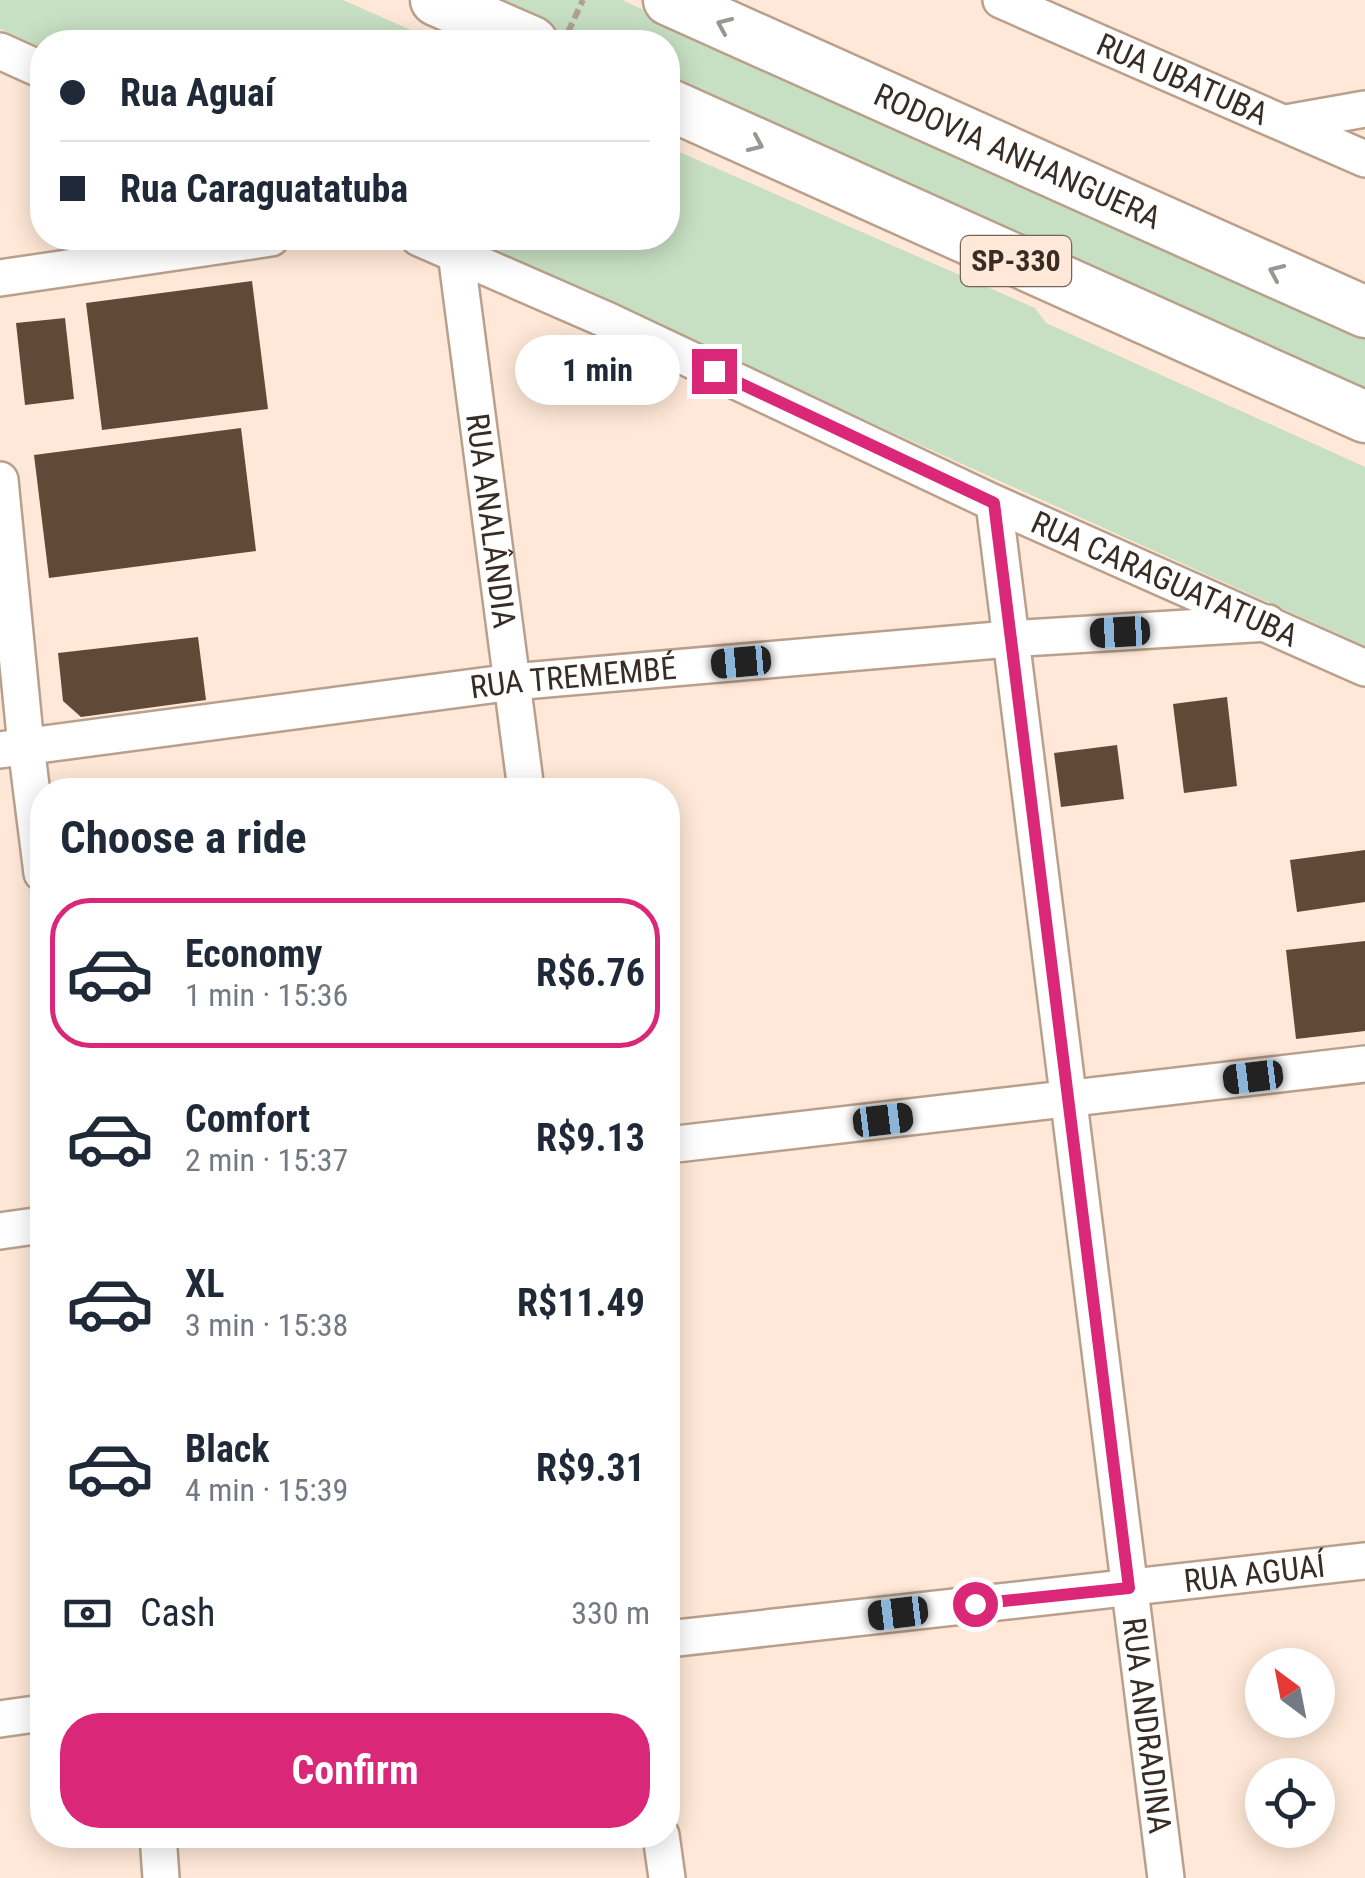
<!DOCTYPE html>
<html lang="en">
<head>
<meta charset="utf-8">
<style>
  :root { --surface:#fff; --page:#f2f2f3; --text:#1f2937; --muted:#747a83; --line:#e0e1e3; --accent:#db2777 }
  body { margin:0; font-family:"Roboto Condensed",sans-serif; background:var(--page); color:var(--text); height:100vh; display:flex; flex-direction:column; font-size:38px; white-space:nowrap }
  * { box-sizing:border-box; margin:0 }
  p { font-size:32px; color:var(--muted) }
  .icon { flex:none; width:55px; height:55px; fill:none; stroke:currentColor; stroke-width:2; stroke-linecap:round; stroke-linejoin:round }
  .map { position:relative; flex:1; overflow:hidden }
  .panel { position:absolute; left:30px; top:778px; width:650px; height:1070px; display:flex; flex-direction:column; background:var(--surface); border-radius:40px; box-shadow:0 5px 25px #0003 }
  .panel>* { flex:none }
  .top-card { position:absolute; left:30px; top:30px; width:650px; height:220px; border-radius:40px; box-shadow:0 5px 25px #0003; display:grid; align-content:center; height:220px; padding:0 30px; background:var(--surface) }
  .needle { width:65px; rotate:328deg }
  .tools { position:absolute; left:1245px; top:1648px; display:grid; gap:20px }
  .tools a { display:grid; place-items:center; width:90px; height:90px; border-radius:50%; background:var(--surface); box-shadow:0 5px 25px #0003; font-size:50px }
  .end { position:absolute; width:45px; height:45px; margin:-22px; border:12px solid #db2777; background:#fff; box-shadow:0 0 0 5px #fff }
  .from { border-radius:50% }
  .bubble { position:absolute; height:70px; border-radius:35px; background:var(--surface); box-shadow:0 5px 25px #0003; font-size:32px; font-weight:700; line-height:70px; text-align:center }
  .car { position:absolute; width:30px; height:60px; margin:-30px -15px; border-radius:12px; box-shadow:0 0 8px 2px #0007; background:linear-gradient(#222 24%,#8ab4d8 0 40%,#222 0 76%,#8ab4d8 0 86%,#222 0) }
  .top-card b { display:flex; align-items:center; gap:35px; height:95px; font-size:38px }
  .top-card b+b { border-top:2px solid var(--line) }
  .top-card i { width:25px; height:25px; background:var(--text) }
  ul { padding:0; list-style:none }
  li { display:flex; align-items:center; gap:30px; height:150px; margin:0 20px 15px; padding:0 10px; border:5px solid transparent; border-radius:40px }
  li div { flex:1 }
  li b { display:block; font-size:38px }
  li em { font-style:normal; font-weight:700 }
  li.on { border-color:var(--accent) }
  li>.icon { width:90px; height:90px; stroke-width:1.5 }
  h2 { padding:0 30px; font-size:45px; line-height:120px }
  .pay { display:flex; align-items:center; gap:25px; height:110px; padding:0 30px; font-size:38px }
  .pay p { margin-inline-start:auto }
  .button { display:flex; gap:20px; margin-top:auto; padding:20px 30px }
  .button a { flex:1; height:115px; border-radius:40px; background:var(--accent); color:#fff; font-size:40px; font-weight:700; line-height:115px; text-align:center }
  .map>svg:first-child { display:block }
  .green { fill:#c7dfc2 }
  .building { fill:#604937 }
  .lines { fill:none; stroke-linecap:round; stroke-linejoin:round }
  .minor-casing { stroke:#baa08c; stroke-width:40 }
  .highway-casing { stroke:#baa08c; stroke-width:55 }
  .path { stroke:#b2a093; stroke-width:6; stroke-dasharray:10 5; stroke-linecap:butt }
  .minor { stroke:#fff; stroke-width:35 }
  .highway { stroke:#fff; stroke-width:50 }
  .oneway { stroke:#9b9692 }
  .route { stroke:#db2777; stroke-width:12 }
  .labels { text-anchor:middle; stroke-width:10; stroke-linejoin:round; paint-order:stroke }
  .shield { fill:#ffe8d7; stroke:#73655a; stroke-width:2.5 }
  .shield-label { font-size:30px; font-weight:bold; fill:#372d25 }
  .street-label { font-size:32px; fill:#372d25; stroke:#ffe8d7 }
</style>
</head>
<body>
<div class="map">
<svg width="1365" height="1878" viewBox="0 0 1365 1878">
  <rect width="100%" height="100%" fill="#ffe8d7"/>
  <path class="green" d="M 0,0 L 343,0 L 438,42 L 42,42 L 42,48 L 0,29 Z
    M 482,0 L 622,0 L 1365,334 L 1365,394 L 668,83 L 668,42 L 577,42 Z
    M 668,147 L 1035,308 L 1046,323 L 1365,467 L 1365,646 L 462,238 L 668,238 Z"/>
  <path class="building" d="M 252,281 L 268,409 L 102,430 L 86,303 Z
    M 65,318 L 74,399 L 25,405 L 16,323 Z
    M 241,428 L 256,551 L 49,578 L 34,455 Z
    M 198,637 L 206,700 L 81,717 L 63,701 L 58,653 Z
    M 1227,697 L 1237,786 L 1184,793 L 1173,704 Z
    M 1117,745 L 1124,799 L 1061,807 L 1054,753 Z
    M 1365,850 L 1365,902 L 1297,912 L 1290,860 Z
    M 1365,941 L 1365,1031 L 1296,1039 L 1286,950 Z"/>
  <g class="lines">
    <g class="minor-casing">
      <g id="minor">
        <path id="s1" d="M 1001,0 L 1365,159"/>
        <path d="M 0,51 L 42,70"/>
        <path d="M 1286,123 L 1365,109"/>
        <path id="s2" d="M 419,238 L 609,321 L 994,503 L 1365,668"/>
        <path id="s3" d="M 456,253 L 526,790"/>
        <path d="M 0,278 L 271,238"/>
        <path d="M 0,480 L 26,746 L 42,873"/>
        <path id="s4" d="M 994,503 L 1166,1878"/>
        <path id="s5" d="M 0,750 L 512,682 L 1009,639 L 1268,623"/>
        <path d="M 668,1145 L 1365,1064"/>
        <path d="M 0,1231 L 42,1225"/>
        <path id="s6" d="M 668,1639 L 1365,1561"/>
        <path d="M 0,1719 L 42,1713"/>
        <path d="M 158,1835 L 161,1878"/>
        <path d="M 661,1835 L 667,1878"/>
      </g>
    </g>
    <g class="highway-casing">
      <g id="highway">
        <path d="M 436,0 L 532,42"/>
        <path id="s7" d="M 669,0 L 1365,312"/>
        <path d="M 668,104 L 1365,417"/>
      </g>
    </g>
    <path class="path" d="M 568,32 L 583,0
      M 668,169 L 668,175"/>
    <use href="#minor" class="minor"/>
    <use href="#highway" class="highway"/>
  </g>
  <defs><path id="oneway-chevron" d="M-2-3.5L2.5 0L-2 3.5" fill="none" stroke-width="1.6" stroke-linecap="round" stroke-linejoin="round" transform="scale(2.5)"/></defs>
  <g class="oneway">
    <use href="#oneway-chevron" transform="translate(724 25) rotate(-156)"/>
    <use href="#oneway-chevron" transform="translate(756 144) rotate(24)"/>
    <use href="#oneway-chevron" transform="translate(1276 272) rotate(-156)"/>
  </g>
  <g class="lines">
    <path class="route" d="M 714,371 L 994,503 L 1129,1588 L 975,1604"/>
  </g>
  <g class="labels">
    <rect class="shield" x="961" y="236" width="110" height="50" rx="8"/>
    <g class="shield-label">
      <text x="1016" y="271">SP-330</text>
    </g>
    <g class="street-label">
      <text dy="11" stroke="none"><textPath href="#s1" startOffset="198">RUA UBATUBA</textPath></text>
      <text dy="11" stroke="none"><textPath href="#s7" startOffset="382">RODOVIA ANHANGUERA</textPath></text>
      <text dy="11" stroke="none"><textPath href="#s3" startOffset="270">RUA ANALÂNDIA</textPath></text>
      <text dy="11" stroke="none"><textPath href="#s2" startOffset="820">RUA CARAGUATATUBA</textPath></text>
      <text dy="11" stroke="none"><textPath href="#s5" startOffset="578">RUA TREMEMBÉ</textPath></text>
      <text dy="11" stroke="none"><textPath href="#s6" startOffset="590">RUA AGUAÍ</textPath></text>
      <text dy="11" stroke="none"><textPath href="#s4" startOffset="1232">RUA ANDRADINA</textPath></text>
    </g>
  </g>
</svg>
<div class="tools">
<a><svg class="needle" viewBox="-14 -14 28 28"><path d="M0-13l5 13h-10z" fill="#e53935"/><path d="M0 13l5-13h-10z" fill="#747a83"/></svg></a>
<a><svg class="icon" aria-label="locate" viewBox="0 0 24 24"><circle cx="12" cy="12" r="6"/><path d="M12 2v4M12 18v4M2 12h4M18 12h4"/></svg></a>
</div>
<i class="end from" style="left:975px;top:1604px"></i>
<i class="end" style="left:714px;top:371px"></i>
<div class="bubble" style="left:515px;top:335px;width:165px">1 min</div>
<i class="car" style="left:1120px;top:632px;rotate:267deg"></i>
<i class="car" style="left:741px;top:662px;rotate:265deg"></i>
<i class="car" style="left:1253px;top:1077px;rotate:263deg"></i>
<i class="car" style="left:883px;top:1120px;rotate:83deg"></i>
<i class="car" style="left:898px;top:1613px;rotate:263deg"></i>
<div class="top-card">
<b><i class="from"></i>Rua Aguaí</b>
<b><i></i>Rua Caraguatatuba</b>
</div>
<section class="panel">
<h2>Choose a ride</h2>
<ul>
<li class="on"><svg class="icon" aria-label="car" viewBox="0 0 24 24"><path d="M5 17H2v-5l4-1 3-4h7l3 4 3 1v5h-3M9 17h6M6 11h13"/><circle cx="7" cy="17" r="2"/><circle cx="17" cy="17" r="2"/></svg><div><b>Economy</b><p>1 min · 15:36</p></div><em>R$6.76</em></li>
<li><svg class="icon" aria-label="car" viewBox="0 0 24 24"><path d="M5 17H2v-5l4-1 3-4h7l3 4 3 1v5h-3M9 17h6M6 11h13"/><circle cx="7" cy="17" r="2"/><circle cx="17" cy="17" r="2"/></svg><div><b>Comfort</b><p>2 min · 15:37</p></div><em>R$9.13</em></li>
<li><svg class="icon" aria-label="car" viewBox="0 0 24 24"><path d="M5 17H2v-5l4-1 3-4h7l3 4 3 1v5h-3M9 17h6M6 11h13"/><circle cx="7" cy="17" r="2"/><circle cx="17" cy="17" r="2"/></svg><div><b>XL</b><p>3 min · 15:38</p></div><em>R$11.49</em></li>
<li><svg class="icon" aria-label="car" viewBox="0 0 24 24"><path d="M5 17H2v-5l4-1 3-4h7l3 4 3 1v5h-3M9 17h6M6 11h13"/><circle cx="7" cy="17" r="2"/><circle cx="17" cy="17" r="2"/></svg><div><b>Black</b><p>4 min · 15:39</p></div><em>R$9.31</em></li>
</ul>
<div class="pay"><svg class="icon" aria-label="cash" viewBox="0 0 24 24"><path d="M3 7h18v10H3z"/><circle cx="12" cy="12" r="2"/></svg>Cash<p>330 m</p></div>
<div class="button"><a>Confirm</a></div>
</section>
</div>
</body>
</html>
